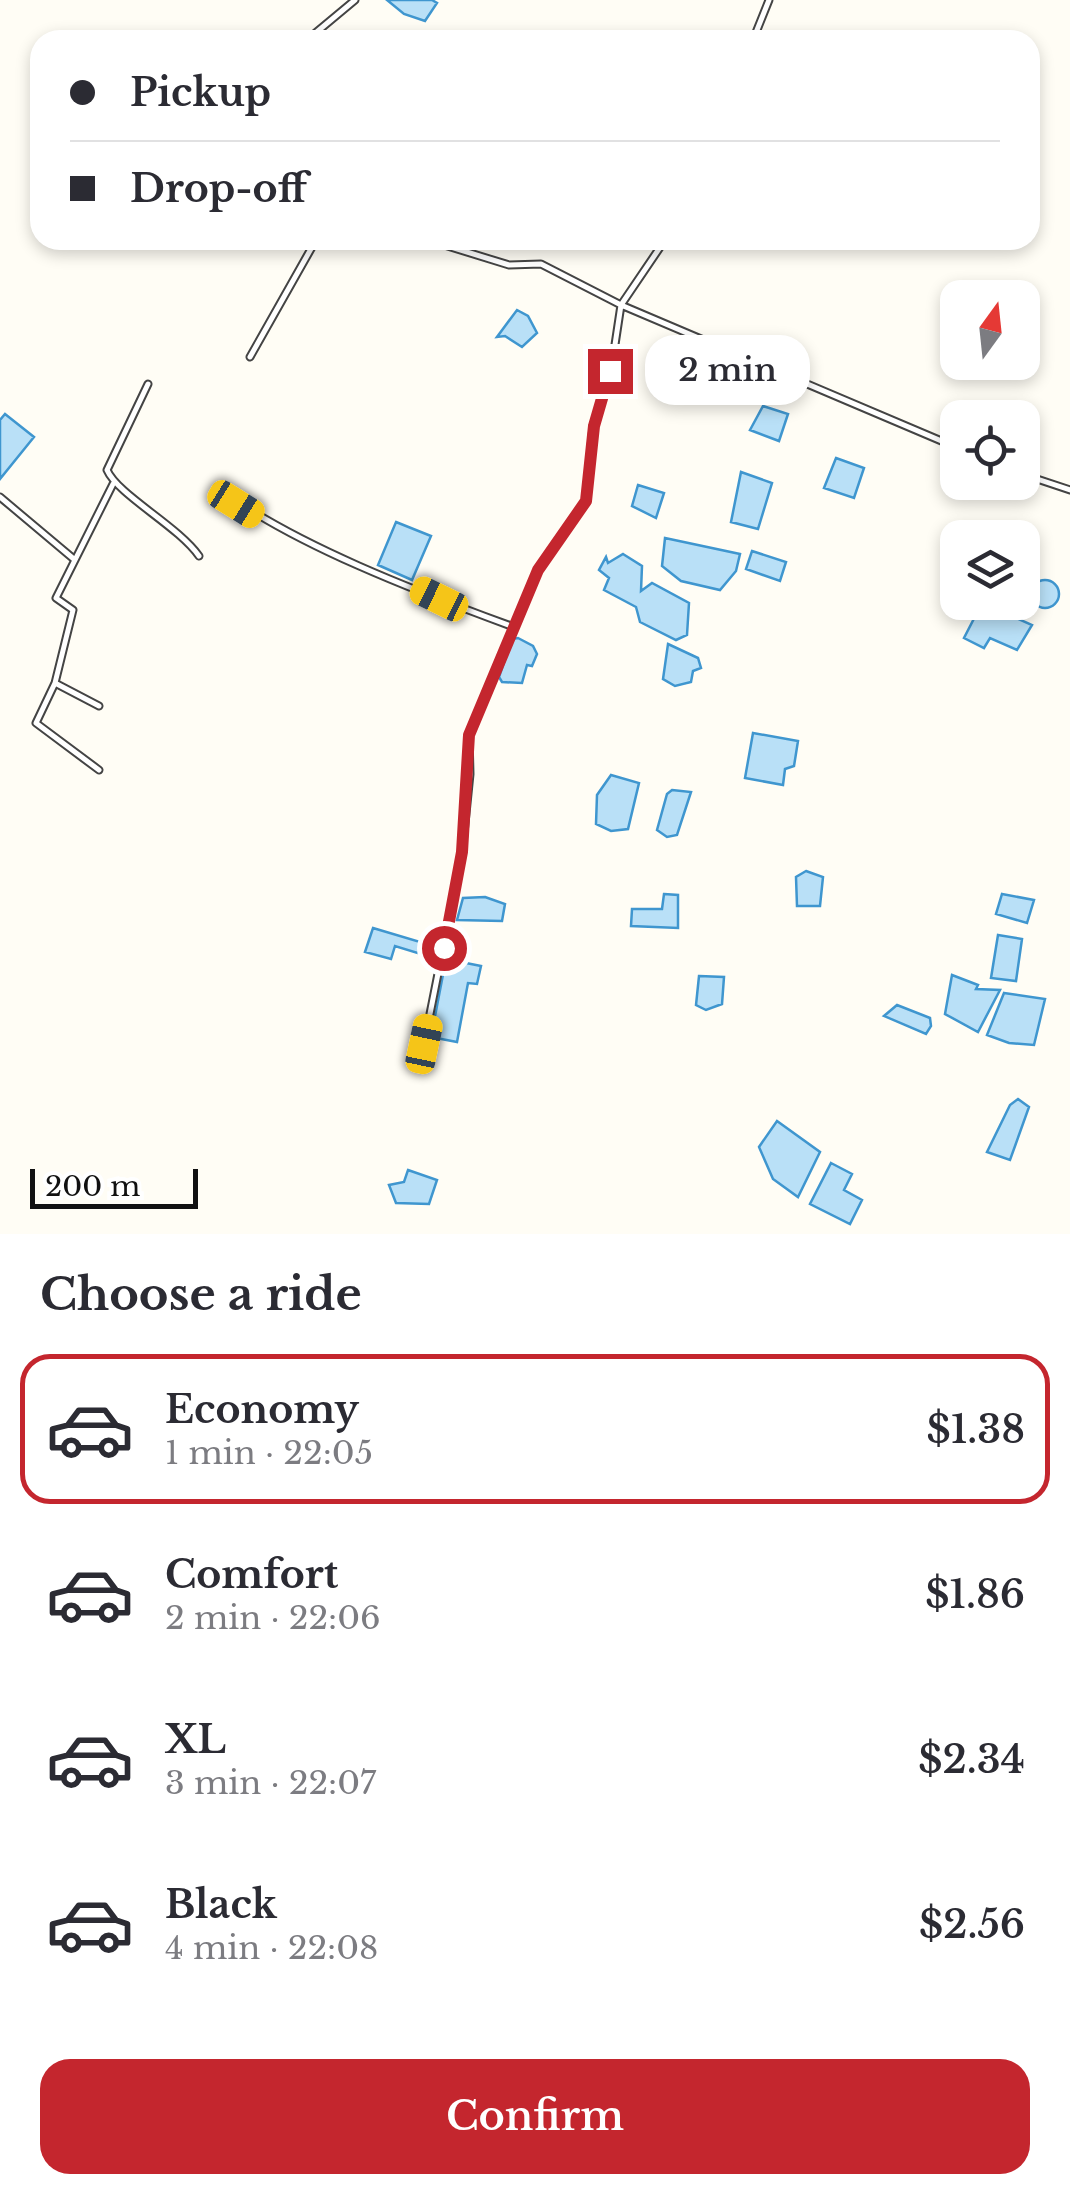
<!DOCTYPE html>
<html lang="en">
<head>
<meta charset="utf-8">
<style>
  :root { --surface:#fff; --page:#f2f2f3; --text:#2b2b33; --muted:#7c7c81; --line:#e1e1e2; --accent:#c4262e }
  body { margin:0; font-family:"Libre Baskerville",serif; background:var(--page); color:var(--text); height:100vh; display:flex; flex-direction:column; font-size:38px; white-space:nowrap }
  * { box-sizing:border-box; margin:0 }
  p { font-size:32px; color:var(--muted) }
  .icon { flex:none; width:55px; height:55px; fill:none; stroke:currentColor; stroke-width:2; stroke-linecap:round; stroke-linejoin:round }
  .map { position:relative; height:1234px; overflow:hidden }
  .details { display:flex; flex-direction:column; background:var(--surface); flex:1 }
  .details>* { flex:none }
  .top-card { position:absolute; left:30px; top:30px; width:1010px; height:220px; border-radius:30px; box-shadow:0 5px 15px #0003; display:grid; align-content:center; height:220px; padding:0 40px; background:var(--surface) }
  .needle { width:65px; rotate:15deg }
  .fabs { position:absolute; left:940px; top:280px; display:grid; gap:20px }
  .fabs a { display:grid; place-items:center; width:100px; height:100px; border-radius:20px; background:var(--surface); box-shadow:0 5px 15px #0003; font-size:50px }
  .scale { position:absolute; left:30px; bottom:25px; width:168px; box-sizing:border-box; padding-left:10px; border:5px solid #111; border-top:0; font-size:28px; line-height:35px; white-space:nowrap; color:#111; -webkit-text-stroke:8px #fff; paint-order:stroke }
  .end { position:absolute; width:45px; height:45px; margin:-22px; border:12px solid #c4262e; background:#fff; box-shadow:0 0 0 5px #fff }
  .from { border-radius:50% }
  .bubble { position:absolute; height:70px; border-radius:30px; background:var(--surface); box-shadow:0 5px 15px #0003; font-size:32px; font-weight:600; line-height:70px; text-align:center }
  .car { position:absolute; width:30px; height:60px; margin:-30px -15px; border-radius:12px; box-shadow:0 0 8px 2px #0007; background:linear-gradient(#f5c518 24%,#345 0 40%,#f5c518 0 76%,#345 0 86%,#f5c518 0) }
  .top-card b { display:flex; align-items:center; gap:35px; height:95px; font-size:38px }
  .top-card b+b { border-top:2px solid var(--line) }
  .top-card i { width:25px; height:25px; background:var(--text) }
  ul { padding:0; list-style:none }
  li { display:flex; align-items:center; gap:30px; height:150px; margin:0 20px 15px; padding:0 20px; border:5px solid transparent; border-radius:30px }
  li div { flex:1 }
  li b { display:block; font-size:38px }
  li em { font-style:normal; font-weight:600 }
  li.on { border-color:var(--accent) }
  li>.icon { width:90px; height:90px; stroke-width:1.5 }
  h2 { padding:0 40px; font-size:45px; line-height:120px }
  .primary-button { display:flex; gap:20px; margin-top:auto; padding:20px 40px }
  .primary-button a { flex:1; height:115px; border-radius:30px; background:var(--accent); color:#fff; font-size:40px; font-weight:600; line-height:115px; text-align:center }
  .map>svg:first-child { display:block }
  .water { fill:#b9e0f7; stroke:#3f96cf; stroke-width:2.5 }
  .lines { fill:none; stroke-linecap:round; stroke-linejoin:round }
  .street-casing { stroke:#444; stroke-width:9 }
  .street { stroke:#fff; stroke-width:5 }
  .route { stroke:#c4262e; stroke-width:12 }
</style>
</head>
<body>
<div class="map">
<svg width="1070" height="1234" viewBox="0 0 1070 1234">
  <rect width="100%" height="100%" fill="#fffdf5"/>
  <path class="water" d="M 387,0 L 432,0 L 437,3 L 425,21 L 404,14 Z
    M 517,310 L 528,316 L 537,333 L 522,347 L 505,336 L 497,337 Z
    M 763,406 L 788,414 L 779,441 L 750,430 Z
    M 5,414 L 34,437 L 0,479 L 0,420 Z
    M 836,458 L 864,468 L 854,498 L 824,488 Z
    M 741,472 L 772,483 L 758,529 L 731,522 Z
    M 638,485 L 664,493 L 656,518 L 632,506 Z
    M 396,522 L 431,536 L 412,580 L 378,565 Z
    M 665,538 L 740,554 L 736,571 L 720,590 L 681,581 L 662,566 Z
    M 752,551 L 786,562 L 780,581 L 746,569 Z
    M 623,554 L 642,566 L 641,591 L 652,583 L 689,603 L 687,635 L 676,640 L 640,622 L 636,607 L 604,590 L 609,578 L 599,570 L 606,557 L 608,563 Z
    M1031 594a14 14 0 1 1 28 0a14 14 0 1 1-28 0Z
    M 982,603 L 1032,625 L 1017,650 L 990,638 L 984,648 L 964,638 Z
    M 518,638 L 533,646 L 537,654 L 532,666 L 527,665 L 522,683 L 502,682 L 499,677 L 512,639 Z
    M 668,644 L 698,658 L 701,668 L 693,671 L 691,682 L 675,686 L 663,679 Z
    M 753,733 L 798,741 L 794,766 L 785,769 L 783,785 L 745,778 Z
    M 611,775 L 639,783 L 628,829 L 611,831 L 596,824 L 597,795 Z
    M 672,790 L 691,792 L 677,835 L 667,837 L 657,830 L 667,794 Z
    M 806,871 L 823,877 L 820,906 L 797,906 L 796,877 Z
    M 664,894 L 678,895 L 678,928 L 631,926 L 632,909 L 662,909 Z
    M 1002,894 L 1034,900 L 1027,923 L 996,914 Z
    M 485,897 L 505,904 L 502,921 L 457,920 L 463,898 Z
    M 373,928 L 427,944 L 424,955 L 395,946 L 391,959 L 365,952 Z
    M 998,935 L 1022,939 L 1016,981 L 991,978 Z
    M 446,959 L 481,966 L 477,984 L 468,983 L 457,1042 L 431,1037 Z
    M 952,975 L 978,985 L 976,989 L 1000,990 L 978,1032 L 945,1014 Z
    M 699,976 L 724,977 L 722,1004 L 706,1010 L 696,1005 Z
    M 1004,993 L 1045,999 L 1034,1045 L 1009,1043 L 987,1035 Z
    M 897,1005 L 930,1018 L 931,1026 L 926,1034 L 884,1016 Z
    M 1018,1099 L 1029,1107 L 1010,1160 L 987,1152 L 1010,1105 Z
    M 777,1121 L 820,1152 L 798,1197 L 773,1179 L 759,1147 Z
    M 831,1163 L 852,1174 L 844,1190 L 862,1200 L 850,1224 L 810,1204 Z
    M 408,1170 L 437,1180 L 429,1204 L 396,1203 L 389,1185 L 404,1182 Z"/>
  <g class="lines">
    <g class="street-casing">
      <path id="street" d="M 307,40 L 355,0
        M 753,40 L 769,0
        M 428,240 L 509,265 L 541,264 L 621,305 L 958,448
        M 250,357 L 316,240
        M 148,384 L 107,470 C 118,495 178,526 199,556
        M 1022,474 L 1070,490
        M 217,487 C 291,544 421,593 511,626
        M 0,497 L 75,560
        M 55,683 L 99,706
        M 99,770 L 36,723 L 55,683 L 73,610 L 56,598 L 113,484
        M 424,1044 L 462,853 L 470,774 L 469,735 L 538,570 L 586,501 L 593,426 L 611,371 L 621,305 L 665,240"/>
    </g>
    <use href="#street" class="street"/>
  </g>
  <g class="lines">
    <path class="route" d="M 444,948 L 462,852 L 469,735 L 538,570 L 586,501 L 594,426 L 610,371"/>
  </g>
</svg>
<div class="fabs">
<a><svg class="needle" viewBox="-14 -14 28 28"><path d="M0-13l5 13h-10z" fill="#e53935"/><path d="M0 13l5-13h-10z" fill="#7c7c81"/></svg></a>
<a><svg class="icon" aria-label="locate" viewBox="0 0 24 24"><circle cx="12" cy="12" r="6"/><path d="M12 2v4M12 18v4M2 12h4M18 12h4"/></svg></a>
<a><svg class="icon" aria-label="layers" viewBox="0 0 24 24"><path d="M12 4l9 5-9 5-9-5zM3 14l9 5 9-5"/></svg></a>
</div>
<div class="scale">200 m</div>
<i class="end from" style="left:444px;top:948px"></i>
<i class="end" style="left:610px;top:371px"></i>
<div class="bubble" style="left:645px;top:335px;width:165px">2 min</div>
<i class="car" style="left:236px;top:504px;rotate:122deg"></i>
<i class="car" style="left:439px;top:599px;rotate:296deg"></i>
<i class="car" style="left:424px;top:1044px;rotate:12deg"></i>
<div class="top-card">
<b><i class="from"></i>Pickup</b>
<b><i></i>Drop-off</b>
</div>
</div>
<section class="details">
<h2>Choose a ride</h2>
<ul>
<li class="on"><svg class="icon" aria-label="car" viewBox="0 0 24 24"><path d="M5 17H2v-5l4-1 3-4h7l3 4 3 1v5h-3M9 17h6M6 11h13"/><circle cx="7" cy="17" r="2"/><circle cx="17" cy="17" r="2"/></svg><div><b>Economy</b><p>1 min · 22:05</p></div><em>$1.38</em></li>
<li><svg class="icon" aria-label="car" viewBox="0 0 24 24"><path d="M5 17H2v-5l4-1 3-4h7l3 4 3 1v5h-3M9 17h6M6 11h13"/><circle cx="7" cy="17" r="2"/><circle cx="17" cy="17" r="2"/></svg><div><b>Comfort</b><p>2 min · 22:06</p></div><em>$1.86</em></li>
<li><svg class="icon" aria-label="car" viewBox="0 0 24 24"><path d="M5 17H2v-5l4-1 3-4h7l3 4 3 1v5h-3M9 17h6M6 11h13"/><circle cx="7" cy="17" r="2"/><circle cx="17" cy="17" r="2"/></svg><div><b>XL</b><p>3 min · 22:07</p></div><em>$2.34</em></li>
<li><svg class="icon" aria-label="car" viewBox="0 0 24 24"><path d="M5 17H2v-5l4-1 3-4h7l3 4 3 1v5h-3M9 17h6M6 11h13"/><circle cx="7" cy="17" r="2"/><circle cx="17" cy="17" r="2"/></svg><div><b>Black</b><p>4 min · 22:08</p></div><em>$2.56</em></li>
</ul>
<div class="primary-button"><a>Confirm</a></div>
</section>
</body>
</html>
